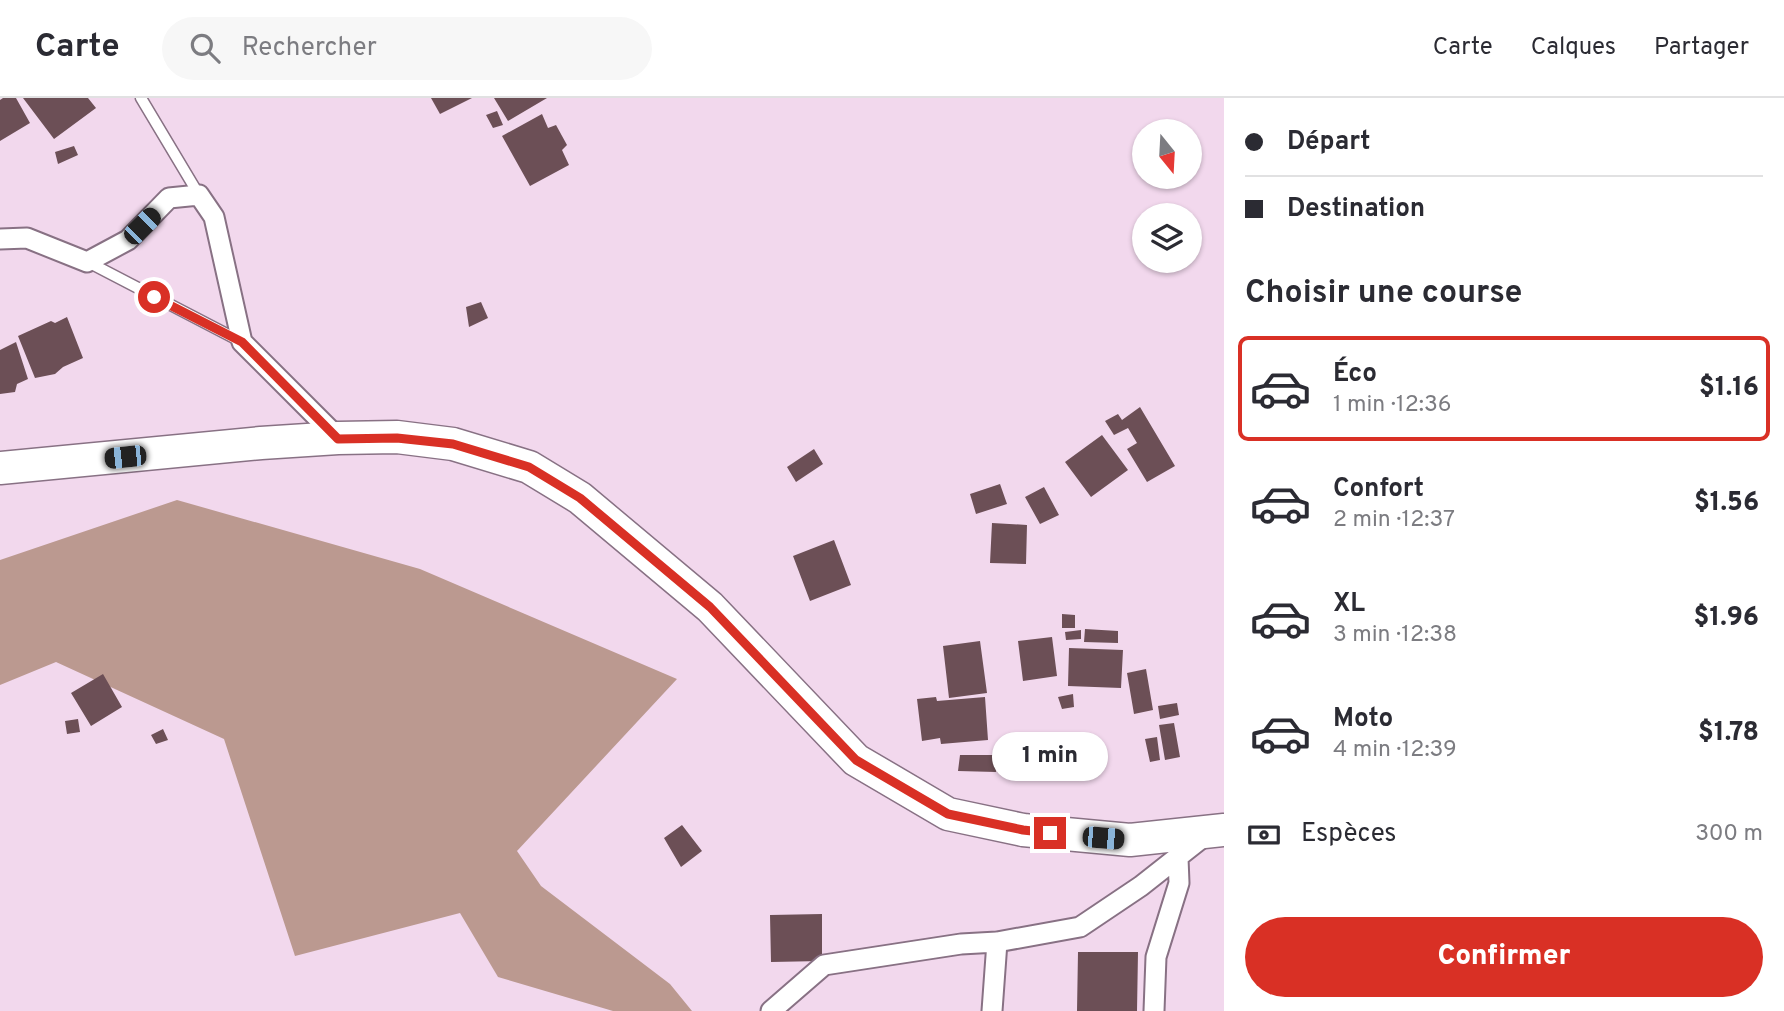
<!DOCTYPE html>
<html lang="fr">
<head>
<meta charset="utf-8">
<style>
  :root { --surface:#fff; --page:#f7f7f7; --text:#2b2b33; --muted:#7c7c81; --line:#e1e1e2; --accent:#d93025 }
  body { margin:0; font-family:Overpass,sans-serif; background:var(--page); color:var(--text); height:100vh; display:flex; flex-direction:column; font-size:26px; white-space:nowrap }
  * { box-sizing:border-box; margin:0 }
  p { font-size:23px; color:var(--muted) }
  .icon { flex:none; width:38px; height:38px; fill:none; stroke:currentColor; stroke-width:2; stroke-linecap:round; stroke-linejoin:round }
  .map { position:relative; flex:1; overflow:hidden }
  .drawer { display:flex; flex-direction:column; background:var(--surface); width:560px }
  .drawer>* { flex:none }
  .top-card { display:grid; align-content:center; height:154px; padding:0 21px; background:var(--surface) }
  .needle { width:46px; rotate:162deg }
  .tools { position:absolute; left:1132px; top:21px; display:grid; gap:14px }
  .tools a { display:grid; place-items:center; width:70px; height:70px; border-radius:50%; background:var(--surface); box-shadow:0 2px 5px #0004; font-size:35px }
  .end { position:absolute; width:32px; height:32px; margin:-16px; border:9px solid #d93025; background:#fff; box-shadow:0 0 0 4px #fff }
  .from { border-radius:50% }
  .bubble { position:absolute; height:49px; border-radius:24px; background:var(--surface); box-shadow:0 2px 5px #0004; font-size:23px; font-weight:800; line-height:49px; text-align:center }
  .car { position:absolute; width:21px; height:42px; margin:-21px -10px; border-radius:9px; box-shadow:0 0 5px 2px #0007; background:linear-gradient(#222 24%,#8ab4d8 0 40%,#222 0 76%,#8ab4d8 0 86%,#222 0) }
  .top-card b { display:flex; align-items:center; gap:24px; height:66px; font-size:26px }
  .top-card b+b { border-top:2px solid var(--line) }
  .top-card i { width:18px; height:18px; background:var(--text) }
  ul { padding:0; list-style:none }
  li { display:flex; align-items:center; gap:21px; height:105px; margin:0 14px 10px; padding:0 7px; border:4px solid transparent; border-radius:10px }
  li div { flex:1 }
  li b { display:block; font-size:26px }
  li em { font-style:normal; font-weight:800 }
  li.active { border-color:var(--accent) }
  li>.icon { width:63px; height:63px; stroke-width:1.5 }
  h2 { padding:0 21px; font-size:32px; line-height:84px }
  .pay { display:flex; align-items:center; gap:18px; height:77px; padding:0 21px; font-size:26px }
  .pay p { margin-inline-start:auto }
  .button { display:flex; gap:14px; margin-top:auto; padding:14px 21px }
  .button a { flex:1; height:80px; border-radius:42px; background:var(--accent); color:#fff; font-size:28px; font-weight:800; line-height:80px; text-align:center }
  header { display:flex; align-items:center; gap:42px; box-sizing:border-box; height:98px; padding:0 35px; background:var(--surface); border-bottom:2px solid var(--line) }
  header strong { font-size:33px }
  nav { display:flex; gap:38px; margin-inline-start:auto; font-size:24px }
  .search { width:490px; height:63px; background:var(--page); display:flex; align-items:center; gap:18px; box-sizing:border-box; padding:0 24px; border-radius:38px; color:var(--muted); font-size:26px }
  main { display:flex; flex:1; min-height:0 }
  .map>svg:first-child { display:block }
  .forest { fill:#bb9990 }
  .building { fill:#6c4f56 }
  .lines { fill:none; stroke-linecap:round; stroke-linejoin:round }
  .service-casing { stroke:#887184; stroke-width:13 }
  .minor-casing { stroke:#887184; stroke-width:23 }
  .trunk-casing { stroke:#887184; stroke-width:35 }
  .service { stroke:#fff; stroke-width:10 }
  .minor { stroke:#fff; stroke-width:19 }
  .trunk { stroke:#fff; stroke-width:32 }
  .route { stroke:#d93025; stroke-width:9 }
</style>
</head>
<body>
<header>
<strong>Carte</strong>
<div class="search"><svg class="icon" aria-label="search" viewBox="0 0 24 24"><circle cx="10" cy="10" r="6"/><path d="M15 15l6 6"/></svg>Rechercher</div>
<nav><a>Carte</a><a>Calques</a><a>Partager</a></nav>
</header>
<main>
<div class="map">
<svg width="1224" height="913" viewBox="0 0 1224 913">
  <rect width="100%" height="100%" fill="#f2d8ed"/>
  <path class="forest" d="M 177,402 L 420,471 L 677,581 L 517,753 L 541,788 L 670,886 L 692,913 L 613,913 L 498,879 L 460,815 L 295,858 L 224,641 L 56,564 L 0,587 L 0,462 Z"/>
  <path class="building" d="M 3,0 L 16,0 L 30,25 L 0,43 L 0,2 Z
    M 23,0 L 88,0 L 96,10 L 54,41 Z
    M 431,0 L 472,0 L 440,16 Z
    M 494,0 L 547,0 L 508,23 Z
    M 497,13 L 503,27 L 493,30 L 486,17 Z
    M 542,16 L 548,30 L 556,27 L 567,47 L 562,52 L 569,67 L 530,88 L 502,38 Z
    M 74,48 L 78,57 L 58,66 L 55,54 Z
    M 481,204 L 488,220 L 469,229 L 466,209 Z
    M 67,219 L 83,260 L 63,269 L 55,276 L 35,280 L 18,238 L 51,223 L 55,225 Z
    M 16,244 L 28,281 L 17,286 L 15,294 L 0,296 L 0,252 Z
    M 1140,309 L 1175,368 L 1147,384 L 1127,351 L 1137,345 L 1128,330 L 1114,337 L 1105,323 L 1118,316 L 1122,322 Z
    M 1102,337 L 1128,372 L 1091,399 L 1065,364 Z
    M 814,351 L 823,366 L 796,384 L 787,369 Z
    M 1000,386 L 1007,406 L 976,416 L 970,396 Z
    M 1044,389 L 1059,417 L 1040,426 L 1025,399 Z
    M 992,425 L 1027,427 L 1026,466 L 990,465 Z
    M 834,442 L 851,487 L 810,503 L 793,458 Z
    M 1062,516 L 1075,517 L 1075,530 L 1062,530 Z
    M 1085,531 L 1118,533 L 1118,545 L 1084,544 Z
    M 1081,532 L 1081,541 L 1066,542 L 1065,534 Z
    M 1052,539 L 1057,578 L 1023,583 L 1018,543 Z
    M 980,543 L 987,595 L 949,600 L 943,548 Z
    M 1069,550 L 1123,552 L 1121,590 L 1068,588 Z
    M 1146,571 L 1153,612 L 1134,616 L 1127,575 Z
    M 103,576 L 122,609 L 91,628 L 71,595 Z
    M 1073,596 L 1074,609 L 1062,611 L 1058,599 Z
    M 936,599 L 937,603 L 985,599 L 988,642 L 941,646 L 940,640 L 922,643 L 917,601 Z
    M 1177,605 L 1179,617 L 1160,621 L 1158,608 Z
    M 78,621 L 80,634 L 67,636 L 65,623 Z
    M 1174,625 L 1180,659 L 1165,662 L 1159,627 Z
    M 163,631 L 168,642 L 156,646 L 151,637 Z
    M 1157,639 L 1160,662 L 1150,664 L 1145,641 Z
    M 960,657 L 995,657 L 996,674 L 958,673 Z
    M 682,727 L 702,753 L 681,769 L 664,740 Z
    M 822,816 L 822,863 L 771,864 L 770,817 Z
    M 1078,854 L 1138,854 L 1137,913 L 1077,913 Z"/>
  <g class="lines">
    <g class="service-casing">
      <path id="service" d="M 141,0 L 199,97
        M 88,164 L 242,244"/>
    </g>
    <g class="minor-casing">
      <path id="minor" d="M 0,141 L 27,140 L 87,164 L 128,142 L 169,100 L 199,97 L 214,119 L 242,244 L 338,340
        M 771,913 L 824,867 L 961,846 L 997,844 L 1080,829 L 1141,788 L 1207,736
        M 992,913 L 997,844
        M 1154,913 L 1156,859 L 1179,785 L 1178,760"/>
    </g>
    <g class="trunk-casing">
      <path id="trunk" d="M 0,370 L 261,345 L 338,340 L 397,339 L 453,346 L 529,369 L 580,400 L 710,509 L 856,662 L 948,716 L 1023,732 L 1130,742 L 1224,732"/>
    </g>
    <use href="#service" class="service"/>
    <use href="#minor" class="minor"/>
    <use href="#trunk" class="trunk"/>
  </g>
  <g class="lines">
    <path class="route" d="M 154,199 L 242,244 L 338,341 L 397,340 L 453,346 L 529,369 L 580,400 L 710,509 L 856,662 L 948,716 L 1023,732 L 1050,735"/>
  </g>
</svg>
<div class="tools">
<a><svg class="needle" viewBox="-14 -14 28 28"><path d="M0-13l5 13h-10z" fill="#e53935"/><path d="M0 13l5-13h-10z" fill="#7c7c81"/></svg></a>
<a><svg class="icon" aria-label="layers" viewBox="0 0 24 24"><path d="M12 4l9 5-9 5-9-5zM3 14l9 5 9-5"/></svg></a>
</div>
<i class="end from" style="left:154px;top:199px"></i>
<i class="end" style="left:1050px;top:735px"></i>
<div class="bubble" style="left:992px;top:634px;width:116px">1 min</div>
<i class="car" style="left:142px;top:128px;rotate:45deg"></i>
<i class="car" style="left:125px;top:359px;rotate:264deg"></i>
<i class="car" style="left:1103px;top:740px;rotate:95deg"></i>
</div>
<section class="drawer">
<div class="top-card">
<b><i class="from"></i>Départ</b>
<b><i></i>Destination</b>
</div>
<h2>Choisir une course</h2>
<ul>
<li class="active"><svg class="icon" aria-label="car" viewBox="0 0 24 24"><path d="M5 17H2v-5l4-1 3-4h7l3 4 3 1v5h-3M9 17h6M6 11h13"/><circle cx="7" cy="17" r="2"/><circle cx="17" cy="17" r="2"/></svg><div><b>Éco</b><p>1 min · 12:36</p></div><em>$1.16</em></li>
<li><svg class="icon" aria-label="car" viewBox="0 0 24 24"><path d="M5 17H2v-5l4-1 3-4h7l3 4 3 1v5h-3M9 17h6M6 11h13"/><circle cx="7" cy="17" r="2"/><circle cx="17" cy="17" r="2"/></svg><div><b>Confort</b><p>2 min · 12:37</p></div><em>$1.56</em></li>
<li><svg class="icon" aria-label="car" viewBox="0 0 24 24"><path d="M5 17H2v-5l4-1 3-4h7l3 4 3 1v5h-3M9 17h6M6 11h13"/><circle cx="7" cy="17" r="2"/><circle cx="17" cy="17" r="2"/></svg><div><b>XL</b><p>3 min · 12:38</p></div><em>$1.96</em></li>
<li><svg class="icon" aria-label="car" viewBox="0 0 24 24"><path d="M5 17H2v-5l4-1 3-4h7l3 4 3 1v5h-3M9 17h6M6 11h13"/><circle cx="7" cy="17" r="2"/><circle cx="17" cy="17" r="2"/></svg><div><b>Moto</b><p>4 min · 12:39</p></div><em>$1.78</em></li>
</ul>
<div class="pay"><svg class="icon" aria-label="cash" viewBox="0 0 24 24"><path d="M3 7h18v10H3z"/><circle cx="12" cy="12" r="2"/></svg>Espèces<p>300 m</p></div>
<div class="button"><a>Confirmer</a></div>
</section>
</main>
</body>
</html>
